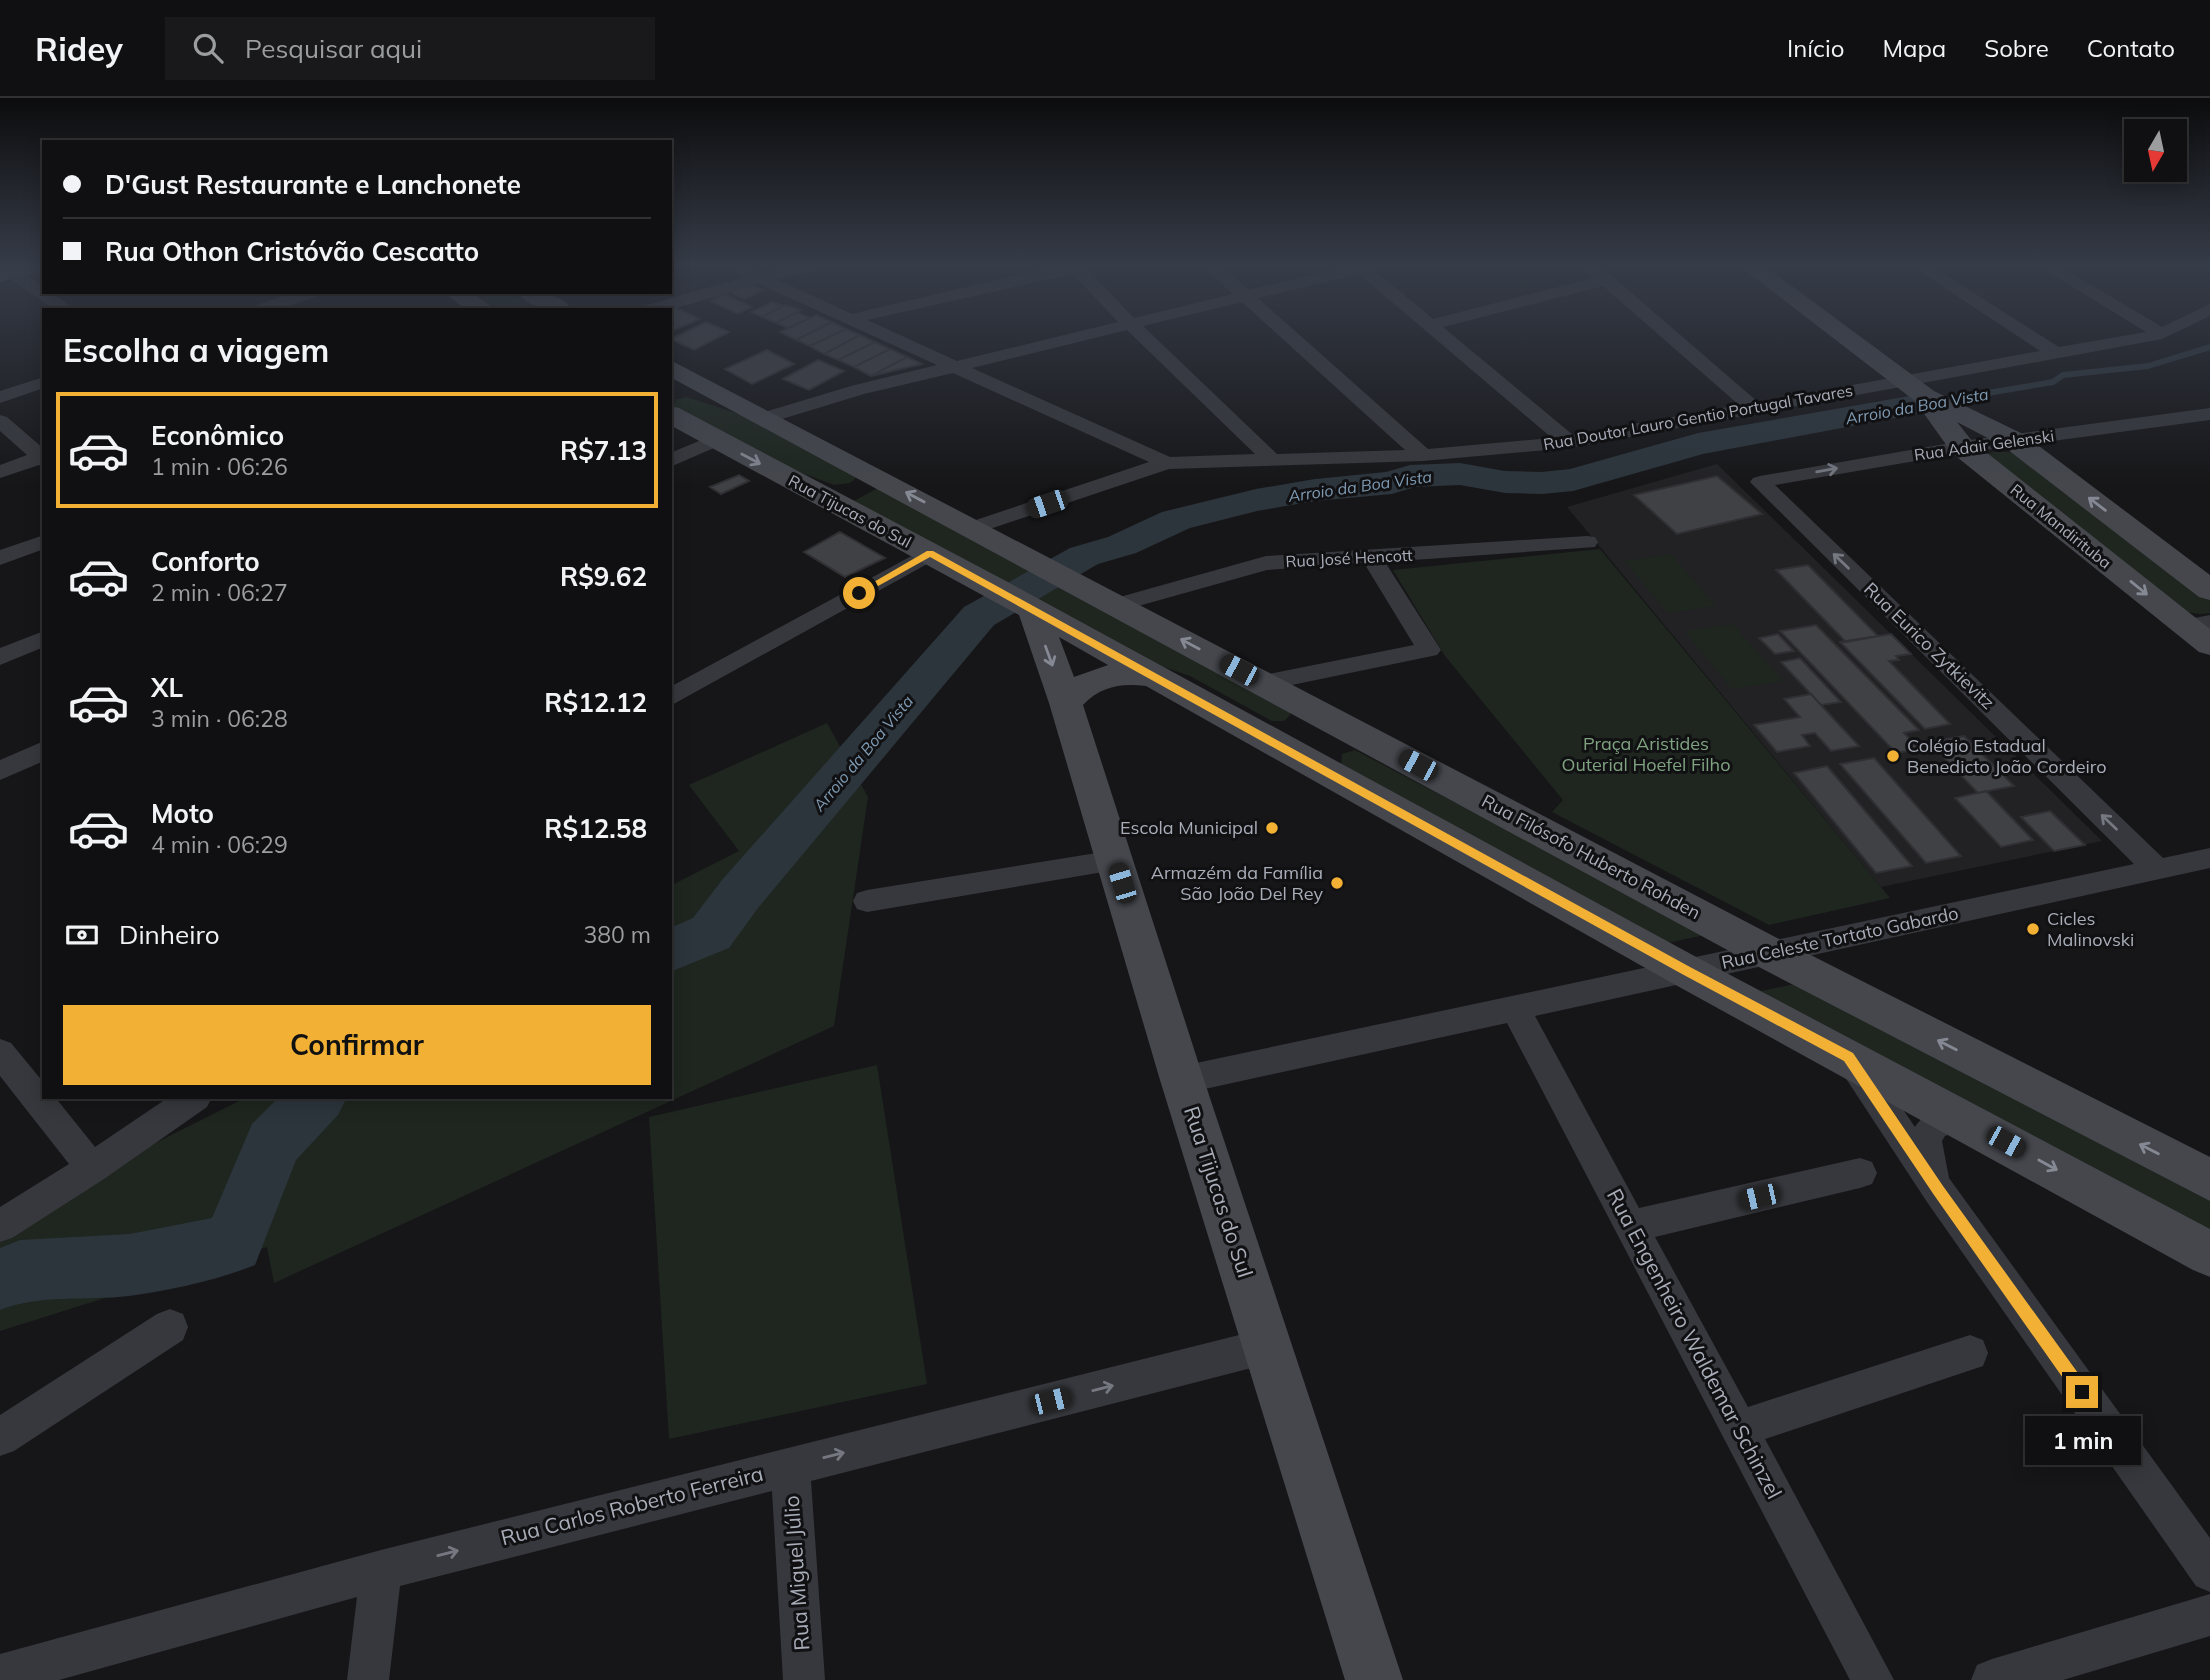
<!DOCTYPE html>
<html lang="pt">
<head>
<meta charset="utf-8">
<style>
  :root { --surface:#101012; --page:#19191b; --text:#f1f3f6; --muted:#9c9d9f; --line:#303032; --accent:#f2b134 }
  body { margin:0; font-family:Mulish,sans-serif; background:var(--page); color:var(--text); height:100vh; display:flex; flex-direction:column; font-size:26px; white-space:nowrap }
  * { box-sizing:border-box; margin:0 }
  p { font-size:23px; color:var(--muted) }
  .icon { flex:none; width:38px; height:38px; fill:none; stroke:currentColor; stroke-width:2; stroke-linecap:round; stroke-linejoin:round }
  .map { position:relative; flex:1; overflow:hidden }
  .details { position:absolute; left:42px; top:210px; width:630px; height:791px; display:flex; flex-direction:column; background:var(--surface); border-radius:0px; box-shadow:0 4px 18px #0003,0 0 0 2px var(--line) }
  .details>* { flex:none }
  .guide { position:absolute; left:42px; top:42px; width:630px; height:154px; border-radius:0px; box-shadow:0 4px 18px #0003,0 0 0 2px var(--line); display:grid; align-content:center; height:154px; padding:0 21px; background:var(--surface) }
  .needle { width:46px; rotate:189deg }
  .fabs { position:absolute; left:2124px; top:21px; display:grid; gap:14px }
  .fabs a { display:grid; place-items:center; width:63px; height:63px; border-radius:0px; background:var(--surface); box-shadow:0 4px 18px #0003,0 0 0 2px var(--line); font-size:35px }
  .end { position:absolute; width:32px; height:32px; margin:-16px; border:9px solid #f2b134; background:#111; box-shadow:0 0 0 4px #111 }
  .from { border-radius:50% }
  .bubble { position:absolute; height:49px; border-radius:0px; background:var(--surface); box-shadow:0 4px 18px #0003,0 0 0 2px var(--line); font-size:23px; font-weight:700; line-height:49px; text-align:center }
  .car { position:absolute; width:21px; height:42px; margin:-21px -10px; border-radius:9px; box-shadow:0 0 5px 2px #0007; background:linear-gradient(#222 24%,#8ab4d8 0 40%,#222 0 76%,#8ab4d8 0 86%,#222 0) }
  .guide b { display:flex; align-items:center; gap:24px; height:66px; font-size:26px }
  .guide b+b { border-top:2px solid var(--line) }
  .guide i { width:18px; height:18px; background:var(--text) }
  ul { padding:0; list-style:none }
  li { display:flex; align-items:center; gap:21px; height:116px; margin:0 14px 10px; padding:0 7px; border:4px solid transparent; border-radius:0px }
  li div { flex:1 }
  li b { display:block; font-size:26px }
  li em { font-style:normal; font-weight:700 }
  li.selected { border-color:var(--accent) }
  li>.icon { width:63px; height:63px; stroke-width:1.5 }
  h2 { padding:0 21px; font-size:32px; line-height:84px }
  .pay { display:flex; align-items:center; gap:18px; height:77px; padding:0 21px; font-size:26px }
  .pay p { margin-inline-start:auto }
  .button { display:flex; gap:14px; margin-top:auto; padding:14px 21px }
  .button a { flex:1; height:80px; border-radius:0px; background:var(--accent); color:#111; font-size:28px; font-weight:700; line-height:80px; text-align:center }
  header { display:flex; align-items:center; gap:42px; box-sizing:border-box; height:98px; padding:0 35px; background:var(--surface); border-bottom:2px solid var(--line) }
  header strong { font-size:33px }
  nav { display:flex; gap:38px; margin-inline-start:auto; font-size:24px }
  .search { width:490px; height:63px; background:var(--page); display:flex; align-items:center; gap:18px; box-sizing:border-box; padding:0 24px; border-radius:0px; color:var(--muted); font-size:26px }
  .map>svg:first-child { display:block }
  .built { fill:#222225 }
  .green { fill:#1e261f }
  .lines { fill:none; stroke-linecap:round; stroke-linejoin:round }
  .stream { stroke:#2c353c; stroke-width:6 }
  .river { fill:#2c353c; fill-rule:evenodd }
  .building { fill:#404145; stroke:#303034; stroke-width:2 }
  .street { fill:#37383d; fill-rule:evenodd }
  .secondary { fill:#45474d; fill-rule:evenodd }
  .oneway { stroke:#858993 }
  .oneway2 { stroke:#757881 }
  .route { fill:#f2b134 }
  .poi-dot { fill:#f2b134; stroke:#111113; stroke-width:2.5 }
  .labels { text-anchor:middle; stroke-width:6; stroke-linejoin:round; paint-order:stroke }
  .far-water-label { font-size:16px; font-style:italic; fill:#7f9bb3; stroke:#111113 }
  .far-street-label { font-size:16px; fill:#a8adb8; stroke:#111113 }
  .street-label { font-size:18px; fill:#a8adb8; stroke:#111113 }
  .park-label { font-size:18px; fill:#7fa381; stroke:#111113 }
  .poi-label { font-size:18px; fill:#a8adb8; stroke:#111113; text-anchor:start }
  .near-street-label { font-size:21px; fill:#a8adb8; stroke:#111113 }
</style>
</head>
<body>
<header>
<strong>Ridey</strong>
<div class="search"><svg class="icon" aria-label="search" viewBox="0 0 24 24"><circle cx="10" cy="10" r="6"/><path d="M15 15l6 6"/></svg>Pesquisar aqui</div>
<nav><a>Início</a><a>Mapa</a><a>Sobre</a><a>Contato</a></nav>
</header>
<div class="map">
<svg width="2210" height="1582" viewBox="0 0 2210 1582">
  <rect width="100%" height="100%" fill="#161618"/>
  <path class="built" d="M 1717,366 L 1891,536 L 2102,743 L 1881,789 L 1567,409 Z"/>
  <path class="green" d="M 466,194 L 510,194 L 543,212 L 498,212 Z
    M 687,299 L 748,319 L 857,379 L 850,385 L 834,387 L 776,365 L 672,310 L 676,301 Z
    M 1996,353 L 2016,355 L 2210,501 L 2210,515 L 2199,516 L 2182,513 L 1988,356 Z
    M 878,390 L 1290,613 L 1290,617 L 1284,623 L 1272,623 L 1190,578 L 1149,564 L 852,404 Z
    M 1600,451 L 1881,789 L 1890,800 L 1769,827 L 1552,714 L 1563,702 L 1445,558 L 1393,472 Z
    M 1671,456 L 1716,508 L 1668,515 L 1624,463 Z
    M 1733,526 L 1783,583 L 1732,591 L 1684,533 Z
    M 827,625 L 868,699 L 834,928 L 274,1185 L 267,1149 L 0,1233 L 0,1123 L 247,999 L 670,999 L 670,788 L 739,753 L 689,687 Z
    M 1355,652 L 1456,705 L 1512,728 L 1710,836 L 1667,845 L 1341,666 L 1342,656 Z
    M 1800,885 L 2210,1100 L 2210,1140 L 1756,894 Z
    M 877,967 L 927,1286 L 669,1341 L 649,1019 Z"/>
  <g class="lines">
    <path class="stream" d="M 1940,303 L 2053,284 L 2063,277 L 2148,268 L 2210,249"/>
    <path class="river" d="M 1915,297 L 1927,300 L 1932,307 L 1927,314 L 1703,356 L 1573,393 L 1542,396 L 1505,395 L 1460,387 L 1415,389 L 1392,396 L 1315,403 L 1257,413 L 1190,430 L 1136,455 L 1098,466 L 994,527 L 758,810 L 729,850 L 670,874 L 670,830 L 693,820 L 722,782 L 964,509 L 1070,450 L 1108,439 L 1162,414 L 1256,391 L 1315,381 L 1386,374 L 1410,367 L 1460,365 L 1505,373 L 1542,374 L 1570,371 L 1698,335 Z
      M 279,999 L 347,999 L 338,1017 L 296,1062 L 255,1167 C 218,1182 168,1193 129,1198 C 86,1203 40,1196 0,1212 L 0,1150 L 20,1142 L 130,1136 L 212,1120 L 252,1026 Z"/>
  </g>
  <path class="building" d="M 749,186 L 764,192 L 744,201 L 726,192 Z
    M 724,196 L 752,209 L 738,216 L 710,203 Z
    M 772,204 L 783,208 L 762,219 L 751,214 Z
    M 785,207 L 801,212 L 776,225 L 762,219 Z
    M 676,210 L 699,221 L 670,234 L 670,213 Z
    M 797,214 L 810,220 L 788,230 L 776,225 Z
    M 816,217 L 832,224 L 796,242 L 780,234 Z
    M 706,224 L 729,234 L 694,252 L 670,241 Z
    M 832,224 L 846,231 L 810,248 L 796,242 Z
    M 846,231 L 860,237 L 824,256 L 810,248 Z
    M 860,237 L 875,244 L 838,262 L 824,256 Z
    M 875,244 L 890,251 L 854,269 L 838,262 Z
    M 890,251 L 907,259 L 871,278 L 854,269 Z
    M 767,252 L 794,266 L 752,286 L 725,271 Z
    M 907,259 L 922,266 L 871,278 Z
    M 818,262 L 844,273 L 809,292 L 783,281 Z
    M 739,377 L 749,383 L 721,396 L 710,389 Z
    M 1717,378 L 1762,416 L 1677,436 L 1634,397 Z
    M 840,434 L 885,460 L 845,479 L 804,454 Z
    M 1808,467 L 1878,538 L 1846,544 L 1776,472 Z
    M 1816,527 L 1919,632 L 1904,635 L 1919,651 L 1896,655 L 1780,533 Z
    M 1778,536 L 1794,553 L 1775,556 L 1759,540 Z
    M 1891,536 L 1911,556 L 1896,558 L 1899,562 L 1889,563 L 1950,626 L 1925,631 L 1840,544 Z
    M 1800,560 L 1841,604 L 1821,607 L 1781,564 Z
    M 1811,596 L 1821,607 L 1859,648 L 1831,653 L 1815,635 L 1802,637 L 1810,648 L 1777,654 L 1754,627 L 1800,619 L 1784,601 Z
    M 1964,638 L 2014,688 L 1978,695 L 1929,644 Z
    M 1874,660 L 1961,758 L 1926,765 L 1840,666 Z
    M 1827,668 L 1912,768 L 1876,775 L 1794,675 Z
    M 1986,693 L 2033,742 L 2001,749 L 1955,700 Z
    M 2050,713 L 2085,747 L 2054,753 L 2021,719 Z"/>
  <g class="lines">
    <path class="street" d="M 0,166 L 10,166 L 44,189 L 44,194 L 52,194 L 75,212 L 55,212 L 0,174 Z
      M 721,166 L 743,166 L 762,175 L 802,166 L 833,166 L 831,169 L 776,181 L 852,216 L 1065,166 L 1082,166 L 1134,220 L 1233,196 L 1201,166 L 1219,166 L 1249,192 L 1350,168 L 1349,166 L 1387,166 L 1374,172 L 1433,221 L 1594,180 L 1580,166 L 1598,166 L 1758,304 L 2040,253 L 1909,166 L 1928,166 L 2059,249 L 2146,234 L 2036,166 L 2056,166 L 2162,229 L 2210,206 L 2210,218 L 2162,241 L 1569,350 L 1423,363 L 1169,371 L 975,436 L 967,435 L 964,430 L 967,425 L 1149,364 L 953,275 L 864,296 L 772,324 L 758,324 L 755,320 L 758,316 L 851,288 L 937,267 L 759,186 L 669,212 L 642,212 L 644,208 L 745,179 ZM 1073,176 L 1118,224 L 957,263 L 867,222 ZM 1359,176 L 1552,340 L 1428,351 L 1258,200 ZM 1603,188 L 1739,307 L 1573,337 L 1443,229 ZM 1242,204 L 1405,352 L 1277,356 L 1143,228 ZM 1127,232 L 1255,356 L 1170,359 L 972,270 Z
      M 295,194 L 320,194 L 318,198 L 277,212 L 252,212 L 254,208 Z
      M 44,279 L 44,290 L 0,305 L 0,293 Z
      M 2210,310 L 2210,322 L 1962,355 L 1775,387 L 2163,760 L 2210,750 L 2210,770 L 1535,918 L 1639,1110 L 1860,1060 L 1872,1064 L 1877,1075 L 1872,1086 L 1860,1090 L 1655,1139 L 1748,1309 L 1970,1237 L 1983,1242 L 1988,1255 L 1983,1268 L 1765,1341 L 1894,1582 L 1850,1582 L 1507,925 L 1182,996 L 1171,992 L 1166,982 L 1171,972 L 1182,968 L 2134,766 L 1750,384 L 1753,380 L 1760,378 L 1962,343 Z
      M 0,317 L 7,319 L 44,351 L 44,368 L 39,367 L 0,380 L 0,367 L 27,357 L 0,333 Z
      M 716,336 L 723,338 L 726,342 L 723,346 L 670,369 L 670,355 Z
      M 44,437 L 44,451 L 0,467 L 0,452 Z
      M 1587,438 L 1595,439 L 1598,444 L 1595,449 L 1385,464 L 1441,552 L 1437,557 L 1263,593 L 1254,591 L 1251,585 L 1254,579 L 1414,547 L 1364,465 L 1267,472 L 1117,514 L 1109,512 L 1106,507 L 1109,502 L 1266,458 Z
      M 930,448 L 938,450 L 941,455 L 938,460 L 670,608 L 670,589 Z
      M 2210,517 L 2210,531 L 2187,535 L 2179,533 L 2175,528 L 2179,523 Z
      M 44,533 L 44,549 L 0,567 L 0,550 Z
      M 44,643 L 44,663 L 0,682 L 0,662 Z
      M 1115,752 L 1125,755 L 1129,762 L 1125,769 L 1115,772 L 867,814 L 857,811 L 853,803 L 857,795 L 867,792 Z
      M 0,941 L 11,945 L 44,985 L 44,999 L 55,999 L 95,1049 L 169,999 L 212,999 L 207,1009 L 104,1081 L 12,1140 L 0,1144 L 0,1109 L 69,1066 L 0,978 Z
      M 1854,952 L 1865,956 L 1915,1029 C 1926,1012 1952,1001 1971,1009 L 1976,1019 L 1971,1029 L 1945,1038 L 1942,1043 L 1949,1080 L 2210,1440 L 2210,1494 L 2196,1488 L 1927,1104 L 1843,976 L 1838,966 L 1843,956 Z
      M 170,1211 L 183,1216 L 188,1229 L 183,1242 L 14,1353 L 0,1358 L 0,1317 L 157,1216 Z
      M 1267,1230 L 1280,1235 L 1285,1248 L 1280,1261 L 1267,1266 L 811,1383 L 825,1582 L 783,1582 L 772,1393 L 400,1488 L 389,1582 L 347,1582 L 357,1499 L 59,1582 L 0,1582 L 0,1556 L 381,1452 Z
      M 2210,1496 L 2210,1538 L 2063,1582 L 1971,1582 L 1977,1567 L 1992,1561 Z"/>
    <path class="secondary" d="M 14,166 L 44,166 L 44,172 L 0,184 L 0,170 Z
      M 1737,166 L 1762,166 L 1934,293 L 2023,336 L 2210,477 L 2210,502 L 2199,499 L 2003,348 L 1957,324 L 1972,343 L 2210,531 L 2210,557 L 2199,554 L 1952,355 L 1915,303 Z
      M 443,194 L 471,194 L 496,212 L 467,212 Z
      M 517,194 C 537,194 559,194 573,212 C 552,212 530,212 517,194 Z
      M 670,262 L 1783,843 L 2210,1059 L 2210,1103 L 1755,867 L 670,279 Z
      M 670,308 L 679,310 L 1004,482 L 1700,861 L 2210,1131 L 2210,1179 L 2193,1172 L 1672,885 L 1146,588 C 1121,585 1101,588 1083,607 L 1204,982 L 1403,1582 L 1345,1582 L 1160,982 L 1049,605 L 1019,517 L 670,327 ZM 1059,539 L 1108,567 L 1074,579 Z"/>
  </g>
  <defs><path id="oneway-shaft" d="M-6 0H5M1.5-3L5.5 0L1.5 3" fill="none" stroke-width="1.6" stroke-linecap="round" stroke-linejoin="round" transform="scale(1.75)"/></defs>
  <g class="oneway">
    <use href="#oneway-shaft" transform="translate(751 361) rotate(28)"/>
    <use href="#oneway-shaft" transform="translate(915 399) rotate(-152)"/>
    <use href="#oneway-shaft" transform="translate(2097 406) rotate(-143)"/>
    <use href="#oneway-shaft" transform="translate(2139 490) rotate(39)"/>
    <use href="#oneway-shaft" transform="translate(1190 546) rotate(-152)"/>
    <use href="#oneway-shaft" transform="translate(1049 558) rotate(70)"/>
    <use href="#oneway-shaft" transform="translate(1947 947) rotate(-153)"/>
    <use href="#oneway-shaft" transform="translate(2149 1051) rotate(-153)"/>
    <use href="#oneway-shaft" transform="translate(2048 1067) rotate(29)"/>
  </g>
  <g class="oneway2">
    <use href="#oneway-shaft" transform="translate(1827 372) rotate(-10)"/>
    <use href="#oneway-shaft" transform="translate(1841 463) rotate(-136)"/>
    <use href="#oneway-shaft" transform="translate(2109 724) rotate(-136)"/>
    <use href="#oneway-shaft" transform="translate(1103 1290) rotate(-14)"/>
    <use href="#oneway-shaft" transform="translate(834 1357) rotate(-14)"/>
    <use href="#oneway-shaft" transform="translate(448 1455) rotate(-14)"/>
  </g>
  <linearGradient id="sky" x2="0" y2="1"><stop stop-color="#0c0c0d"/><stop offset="0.43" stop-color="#363c48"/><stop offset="1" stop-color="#363c48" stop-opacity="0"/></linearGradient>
  <rect width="2210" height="388" fill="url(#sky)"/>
  <path class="route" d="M 927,453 L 933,453 L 1690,869 L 1853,955 L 1943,1088 L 2088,1289 L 2090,1294 L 2088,1300 L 2082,1302 L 2077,1300 L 1934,1097 L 1844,963 L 1682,876 L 930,459 L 862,497 L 855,495 Z"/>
  <g class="poi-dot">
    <circle cx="1893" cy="658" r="7"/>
    <circle cx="1272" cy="730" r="7"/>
    <circle cx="1337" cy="785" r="7"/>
    <circle cx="2033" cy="831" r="7"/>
  </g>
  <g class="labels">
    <g class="far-water-label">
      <text transform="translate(1917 308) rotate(-10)" y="6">Arroio da Boa Vista</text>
      <text transform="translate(1360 388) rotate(-8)" y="6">Arroio da Boa Vista</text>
      <text transform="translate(863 655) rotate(-50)" y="6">Arroio da Boa Vista</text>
    </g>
    <g class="far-street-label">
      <text transform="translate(1698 319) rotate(-10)" y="6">Rua Doutor Lauro Gentio Portugal Tavares</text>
      <text transform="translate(1984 347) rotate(-8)" y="6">Rua Adair Gelenski</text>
      <text transform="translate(850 413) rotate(28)" y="6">Rua Tijucas do Sul</text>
      <text transform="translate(2061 428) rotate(39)" y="6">Rua Mandirituba</text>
      <text transform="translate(1349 460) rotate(-3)" y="6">Rua José Hencott</text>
    </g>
    <g class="street-label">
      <text transform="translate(1929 548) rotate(44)" y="6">Rua Eurico Zytkievitz</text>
      <text transform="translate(1591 759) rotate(28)" y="6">Rua Filósofo Huberto Rohden</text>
      <text transform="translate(1840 840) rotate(-12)" y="6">Rua Celeste Tortato Gabardo</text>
    </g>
    <g class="park-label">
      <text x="1646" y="652">Praça Aristides<tspan x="1646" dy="21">Outerial Hoefel Filho</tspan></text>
    </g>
    <g class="poi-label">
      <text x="1907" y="654">Colégio Estadual<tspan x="1907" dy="21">Benedicto João Cordeiro</tspan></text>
      <text x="1258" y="736" text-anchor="end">Escola Municipal</text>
      <text x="1323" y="781" text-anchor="end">Armazém da Família<tspan x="1323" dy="21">São João Del Rey</tspan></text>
      <text x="2047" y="827">Cicles<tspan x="2047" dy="21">Malinovski</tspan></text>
    </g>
    <g class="near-street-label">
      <text transform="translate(1218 1094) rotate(72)" y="7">Rua Tijucas do Sul</text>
      <text transform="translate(1694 1246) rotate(62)" y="7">Rua Engenheiro Waldemar Schinzel</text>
      <text transform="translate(632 1408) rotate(-14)" y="7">Rua Carlos Roberto Ferreira</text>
      <text transform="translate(797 1475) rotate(-94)" y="7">Rua Miguel Júlio</text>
    </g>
  </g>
</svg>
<div class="fabs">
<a><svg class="needle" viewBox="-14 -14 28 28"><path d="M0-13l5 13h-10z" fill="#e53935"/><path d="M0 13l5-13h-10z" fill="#9c9d9f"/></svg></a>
</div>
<i class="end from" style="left:859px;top:495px"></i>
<i class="end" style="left:2082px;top:1294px"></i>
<div class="bubble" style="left:2025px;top:1318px;width:116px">1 min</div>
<i class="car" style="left:1047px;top:406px;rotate:251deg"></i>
<i class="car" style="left:1239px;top:572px;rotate:298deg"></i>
<i class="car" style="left:1418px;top:667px;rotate:298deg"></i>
<i class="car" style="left:1122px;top:785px;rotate:343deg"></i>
<i class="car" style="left:2006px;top:1044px;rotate:119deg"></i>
<i class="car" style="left:1759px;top:1099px;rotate:257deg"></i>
<i class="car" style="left:1051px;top:1303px;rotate:76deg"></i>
<div class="guide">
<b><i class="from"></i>D'Gust Restaurante e Lanchonete</b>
<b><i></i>Rua Othon Cristóvão Cescatto</b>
</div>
<section class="details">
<h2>Escolha a viagem</h2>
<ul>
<li class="selected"><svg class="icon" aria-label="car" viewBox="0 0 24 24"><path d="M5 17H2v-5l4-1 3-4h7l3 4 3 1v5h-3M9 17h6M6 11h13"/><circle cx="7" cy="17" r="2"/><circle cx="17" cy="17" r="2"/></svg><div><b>Econômico</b><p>1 min · 06:26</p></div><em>R$7.13</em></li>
<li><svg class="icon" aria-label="car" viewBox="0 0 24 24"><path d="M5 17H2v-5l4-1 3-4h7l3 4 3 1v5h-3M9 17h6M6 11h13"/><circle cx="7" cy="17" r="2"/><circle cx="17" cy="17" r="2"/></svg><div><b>Conforto</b><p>2 min · 06:27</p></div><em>R$9.62</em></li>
<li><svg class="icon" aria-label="car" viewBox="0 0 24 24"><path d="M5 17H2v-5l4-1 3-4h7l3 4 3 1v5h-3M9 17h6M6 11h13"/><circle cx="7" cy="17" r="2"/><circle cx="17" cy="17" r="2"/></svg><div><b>XL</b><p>3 min · 06:28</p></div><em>R$12.12</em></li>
<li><svg class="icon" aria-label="car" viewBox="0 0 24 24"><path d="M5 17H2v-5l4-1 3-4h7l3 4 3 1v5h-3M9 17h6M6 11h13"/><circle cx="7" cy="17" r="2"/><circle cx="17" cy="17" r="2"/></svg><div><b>Moto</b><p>4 min · 06:29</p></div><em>R$12.58</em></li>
</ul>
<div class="pay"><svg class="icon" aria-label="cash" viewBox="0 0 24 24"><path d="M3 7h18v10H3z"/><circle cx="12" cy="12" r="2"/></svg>Dinheiro<p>380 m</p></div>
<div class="button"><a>Confirmar</a></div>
</section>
</div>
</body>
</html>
